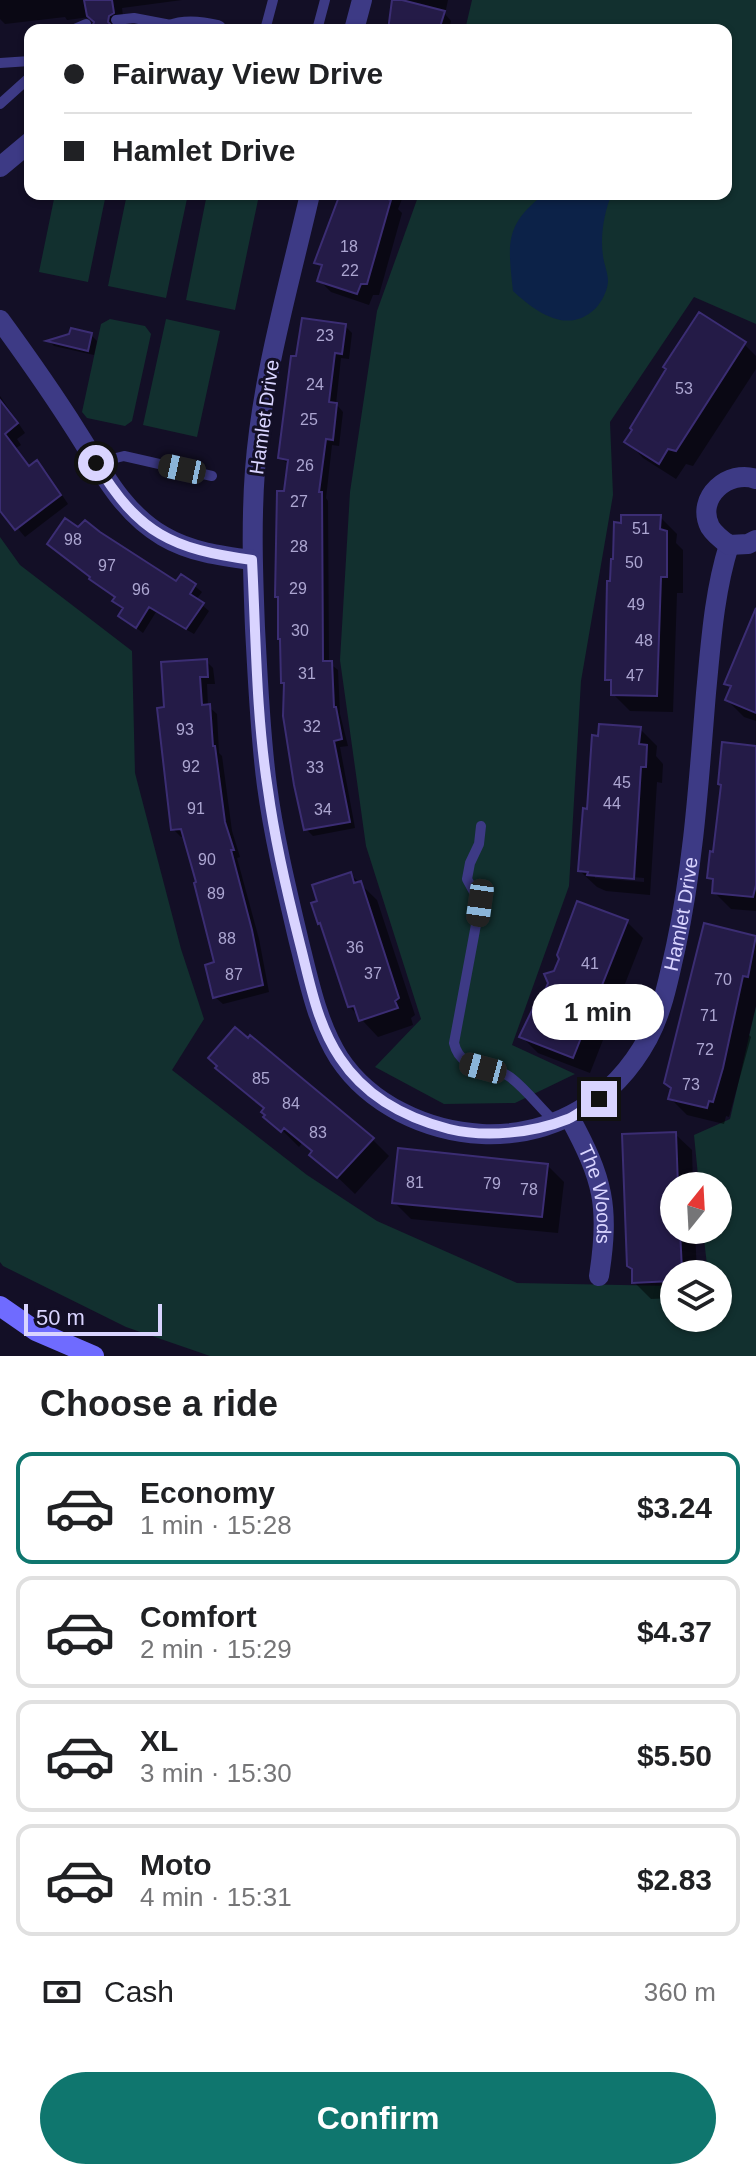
<!DOCTYPE html>
<html lang="en">
<head>
<meta charset="utf-8">
<style>
  :root { --surface:#fff; --page:#f2f2f2; --text:#202124; --muted:#757577; --line:#e0e0e0; --accent:#0f766e }
  body { margin:0; font-family:Arial,sans-serif; background:var(--page); color:var(--text); height:100vh; display:flex; flex-direction:column; font-size:30px; white-space:nowrap }
  * { box-sizing:border-box; margin:0 }
  p { font-size:26px; color:var(--muted) }
  .icon { flex:none; width:44px; height:44px; fill:none; stroke:currentColor; stroke-width:2; stroke-linecap:round; stroke-linejoin:round }
  .map { position:relative; height:1356px; overflow:hidden }
  .side { display:flex; flex-direction:column; background:var(--surface); flex:1 }
  .side>* { flex:none }
  .banner { position:absolute; left:24px; top:24px; width:708px; height:176px; border-radius:16px; box-shadow:0 2px 6px #0004; display:grid; align-content:center; height:176px; padding:0 40px; background:var(--surface) }
  .needle { width:52px; rotate:18deg }
  .controls { position:absolute; left:660px; top:1172px; display:grid; gap:16px }
  .controls a { display:grid; place-items:center; width:72px; height:72px; border-radius:50%; background:var(--surface); box-shadow:0 2px 6px #0004; font-size:40px }
  .scale { position:absolute; left:24px; bottom:20px; width:138px; box-sizing:border-box; padding-left:8px; border:4px solid #d9d4ff; border-top:0; font-size:22px; line-height:28px; white-space:nowrap; color:#d9d4ff; -webkit-text-stroke:6px #130f26; paint-order:stroke }
  .end { position:absolute; width:36px; height:36px; margin:-18px; border:10px solid #d9d4ff; background:#111; box-shadow:0 0 0 4px #111 }
  .from { border-radius:50% }
  .bubble { position:absolute; height:56px; border-radius:28px; background:var(--surface); box-shadow:0 2px 6px #0004; font-size:26px; font-weight:600; line-height:56px; text-align:center }
  .car { position:absolute; width:24px; height:48px; margin:-24px -12px; border-radius:10px; box-shadow:0 0 6px 2px #0007; background:linear-gradient(#222 24%,#8ab4d8 0 40%,#222 0 76%,#8ab4d8 0 86%,#222 0) }
  .banner b { display:flex; align-items:center; gap:28px; height:76px; font-size:30px }
  .banner b+b { border-top:2px solid var(--line) }
  .banner i { width:20px; height:20px; background:var(--text) }
  ul { padding:0; list-style:none }
  li { display:flex; align-items:center; gap:24px; height:112px; margin:0 16px 12px; padding:0 24px; border:4px solid var(--line); border-radius:16px }
  li div { flex:1 }
  li b { display:block; font-size:30px }
  li em { font-style:normal; font-weight:600 }
  li.current { border-color:var(--accent) }
  li>.icon { width:72px; height:72px; stroke-width:1.5 }
  h2 { padding:0 40px; font-size:36px; line-height:96px }
  .pay { display:flex; align-items:center; gap:20px; height:88px; padding:0 40px; font-size:30px }
  .pay p { margin-inline-start:auto }
  .button { display:flex; gap:16px; margin-top:auto; padding:16px 40px }
  .button a { flex:1; height:92px; border-radius:48px; background:var(--accent); color:#fff; font-size:32px; font-weight:600; line-height:92px; text-align:center }
  .map>svg:first-child { display:block }
  .green { fill:#12302f }
  .water { fill:#0c2248 }
  .shadow { fill:#0007; fill-rule:evenodd }
  .building { fill:#241b47; stroke:#3b2d73; stroke-width:2 }
  .lines { fill:none; stroke-linecap:round; stroke-linejoin:round }
  .service { stroke:#3d3a85; stroke-width:10 }
  .minor { stroke:#3d3a85; stroke-width:20 }
  .secondary { stroke:#6f6bff; stroke-width:20 }
  .route { stroke:#d9d4ff; stroke-width:10 }
  .labels { text-anchor:middle; stroke-width:6; stroke-linejoin:round; paint-order:stroke }
  .number-label { font-size:16px; fill:#aca6d1 }
  .street-label { font-size:20px; fill:#d9d4ff; stroke:#130f26 }
</style>
</head>
<body>
<div class="map">
<svg width="756" height="1356" viewBox="0 0 756 1356">
  <rect width="100%" height="100%" fill="#130f26"/>
  <path class="green" d="M 472,0 L 756,0 L 756,324 L 694,297 L 610,422 L 613,495 L 581,681 L 569,886 L 512,1045 L 575,1074 L 515,1103 L 444,1104 L 375,1067 L 421,1019 L 366,846 L 340,660 L 350,492 L 377,311 L 419,194 L 726,194 L 726,30 L 465,30 Z
    M 55,194 L 106,194 L 88,282 L 39,272 Z
    M 127,194 L 188,194 L 166,298 L 108,286 Z
    M 207,194 L 228,194 L 258,200 L 235,310 L 186,300 Z
    M 110,319 L 145,326 L 151,334 L 132,421 L 125,426 L 87,418 L 82,412 L 101,324 Z
    M 166,319 L 220,331 L 197,437 L 143,425 Z
    M 0,537 L 20,565 L 132,651 L 135,773 L 181,949 L 204,1019 L 172,1070 L 307,1175 L 377,1221 L 517,1283 L 674,1286 L 674,1318 L 718,1318 L 718,1274 L 708,1274 L 703,1230 L 718,1230 L 718,1186 L 699,1186 L 694,1135 L 730,1119 L 756,1006 L 756,1356 L 210,1356 L 126,1327 L 3,1266 L 0,1262 Z"/>
  <path class="water" d="M 544,194 L 612,194 C 604,211 600,237 603,256 C 604,264 608,273 608,281 C 608,290 601,303 595,309 C 567,335 536,312 513,291 C 508,243 504,226 544,194 Z"/>
  <path class="shadow" d="M 0,0 L 182,0 L 122,8 L 124,25 L 120,30 L 92,30 L 96,24 L 90,17 L 67,20 L 65,17 L 5,24 L 0,19 Z
    M 393,0 L 448,0 L 445,14 L 451,21 L 449,30 L 386,30 Z
    M 338,194 L 386,194 L 381,207 L 385,208 L 390,194 L 404,194 L 398,209 L 402,213 L 379,295 L 373,295 L 369,305 L 331,292 L 319,280 L 323,268 L 317,262 L 339,202 L 336,200 Z
    M 345,326 L 352,333 L 349,359 L 341,358 L 336,404 L 343,412 L 339,446 L 332,445 L 326,498 L 328,501 L 329,663 L 338,670 L 340,714 L 348,746 L 340,747 L 355,828 L 313,836 L 306,829 L 286,493 L 290,465 L 280,458 Z
    M 91,335 L 97,341 L 94,355 L 54,346 L 50,342 Z
    M 744,344 L 756,356 L 756,369 L 693,466 L 686,464 L 676,479 L 643,458 L 627,441 L 634,430 Z
    M 0,396 L 25,433 L 17,439 L 21,445 L 16,448 L 30,468 L 37,462 L 46,471 L 68,504 L 25,537 L 0,507 Z
    M 660,517 L 677,534 L 676,543 L 683,550 L 683,593 L 677,593 L 673,712 L 630,711 L 613,694 L 613,685 L 607,679 Z
    M 182,576 L 202,592 L 196,600 L 209,611 L 194,634 L 156,612 L 143,633 L 121,616 L 125,610 L 114,600 L 116,598 L 91,579 L 177,584 Z
    M 756,609 L 756,721 L 744,717 L 727,700 L 732,688 L 727,683 Z
    M 206,661 L 213,668 L 215,684 L 207,684 L 208,706 L 217,714 L 219,753 L 222,756 L 232,831 L 240,857 L 237,858 L 259,939 L 269,992 L 223,1004 L 215,997 L 217,964 L 185,836 L 181,837 L 173,829 L 166,709 Z
    M 640,729 L 657,746 L 656,756 L 663,764 L 662,783 L 657,782 L 650,895 L 606,891 L 597,887 L 580,871 L 600,738 ZM 595,874 L 644,878 L 644,882 L 595,878 Z
    M 756,748 L 756,911 L 731,909 L 714,892 L 715,883 L 709,878 L 715,854 Z
    M 350,874 L 377,900 L 415,1015 L 411,1018 L 413,1025 L 378,1037 L 349,1006 Z
    M 627,922 L 643,938 L 590,1073 L 538,1053 L 522,1037 L 541,1006 L 556,972 Z
    M 706,925 L 756,938 L 756,1006 L 749,1035 L 751,1037 L 729,1117 L 726,1116 L 724,1124 L 687,1115 L 670,1098 Z
    M 248,1040 L 372,1139 L 389,1156 L 355,1194 L 302,1143 L 299,1147 L 264,1112 L 265,1110 L 217,1068 Z
    M 675,1134 L 692,1150 L 693,1186 L 674,1186 L 674,1230 L 695,1230 L 697,1274 L 674,1274 L 674,1298 L 651,1299 L 634,1282 Z
    M 547,1165 L 564,1182 L 558,1233 L 411,1219 L 394,1202 Z"/>
  <path class="building" d="M 84,0 L 112,0 L 114,13 L 109,16 L 108,22 L 116,30 L 91,30 L 94,22 L 87,16 Z
    M 392,0 L 402,0 L 445,11 L 439,30 L 388,30 Z
    M 340,194 L 373,194 L 391,200 L 367,284 L 361,284 L 357,294 L 317,281 L 322,265 L 314,263 Z
    M 699,312 L 746,342 L 676,451 L 668,449 L 659,464 L 624,442 L 632,430 L 630,428 L 666,369 L 663,367 Z
    M 302,318 L 346,324 L 342,354 L 335,353 L 329,402 L 337,403 L 333,440 L 326,439 L 319,492 L 322,492 L 323,661 L 332,661 L 334,707 L 336,707 L 342,739 L 334,741 L 350,822 L 304,830 L 294,785 L 283,716 L 284,683 L 281,683 L 280,639 L 278,639 L 278,597 L 275,597 L 277,491 L 284,491 L 288,460 L 278,458 L 291,356 L 296,356 Z
    M 71,328 L 92,333 L 88,351 L 46,341 L 69,334 Z
    M 0,400 L 18,423 L 5,434 L 29,466 L 37,460 L 61,495 L 15,530 L 0,511 Z
    M 621,515 L 661,515 L 660,529 L 667,531 L 667,577 L 661,577 L 657,696 L 611,695 L 611,680 L 605,680 L 607,581 L 610,581 L 611,559 L 613,559 L 614,522 L 621,523 Z
    M 65,518 L 78,527 L 85,520 L 100,532 L 176,581 L 181,574 L 196,584 L 190,594 L 204,603 L 186,629 L 149,607 L 136,628 L 118,616 L 123,608 L 112,601 L 115,597 L 89,579 L 90,577 L 47,544 Z
    M 756,608 L 756,713 L 725,700 L 731,686 L 724,684 Z
    M 207,659 L 208,677 L 200,677 L 202,705 L 210,704 L 213,746 L 215,746 L 225,822 L 234,850 L 231,850 L 252,930 L 263,985 L 213,998 L 205,965 L 214,962 L 194,883 L 196,882 L 181,829 L 171,830 L 157,708 L 164,707 L 161,662 Z
    M 599,724 L 641,727 L 639,744 L 647,745 L 646,767 L 641,767 L 634,879 L 587,875 L 588,872 L 578,871 L 583,808 L 587,809 L 592,735 L 598,736 Z
    M 722,742 L 756,746 L 756,885 L 753,897 L 712,893 L 713,879 L 707,878 L 710,851 L 713,852 L 721,785 L 718,784 Z
    M 351,872 L 354,883 L 361,881 L 399,998 L 395,1001 L 398,1008 L 359,1021 L 354,1006 L 348,1007 L 320,923 L 318,924 L 311,903 L 317,901 L 312,885 Z
    M 577,901 L 628,920 L 573,1058 L 519,1037 L 536,1002 L 540,1003 L 548,983 L 544,974 L 554,971 L 559,959 L 557,955 Z
    M 704,923 L 756,936 L 748,977 L 743,976 L 723,1068 L 713,1102 L 709,1101 L 707,1108 L 668,1099 L 671,1088 L 664,1083 Z
    M 235,1027 L 248,1038 L 250,1035 L 374,1138 L 337,1178 L 309,1155 L 312,1151 L 284,1128 L 281,1132 L 263,1117 L 265,1115 L 261,1112 L 264,1108 L 215,1068 L 217,1066 L 208,1058 Z
    M 676,1132 L 678,1186 L 674,1186 L 674,1230 L 680,1230 L 682,1270 L 672,1270 L 672,1281 L 632,1283 L 632,1269 L 627,1266 L 622,1134 Z
    M 398,1148 L 548,1164 L 542,1217 L 392,1203 Z"/>
  <g class="lines">
    <path class="service" d="M 116,20 L 134,18 L 176,26
      M 72,30 L 86,24
      M 265,30 L 273,0
      M 317,30 L 325,0
      M 0,63 L 30,61
      M 0,104 L 30,77
      M 96,463 L 124,456 L 212,476
      M 481,826 L 479,844 L 470,863 L 467,879 L 480,903 L 454,1043 C 461,1073 490,1062 510,1077 C 526,1089 540,1108 555,1122"/>
    <g class="minor">
      <path d="M 170,30 C 185,24 201,26 217,30"/>
      <path d="M 354,30 L 362,0"/>
      <path d="M 0,167 L 30,142"/>
      <path id="s1" d="M 310,194 C 289,285 262,377 255,470 C 251,523 253,576 255,628 C 258,681 260,734 267,786 C 274,838 287,891 299,942 C 309,981 317,1023 339,1058 C 370,1105 427,1131 482,1134 C 553,1137 614,1101 648,1038 C 663,1010 669,977 676,946 C 694,862 699,777 706,693 C 711,642 714,593 729,545"/>
      <path d="M 0,320 C 27,357 53,394 77,432 C 102,471 122,512 163,536 C 190,552 221,556 252,560"/>
      <path d="M 756,479 C 729,469 695,497 710,527 C 715,535 722,540 729,545 L 748,544 L 756,540"/>
      <path id="s2" d="M 570,1118 C 603,1179 610,1206 599,1276"/>
    </g>
    <path class="secondary" d="M 0,1306 L 36,1331 L 94,1356"/>
  </g>
  <g class="lines">
    <path class="route" d="M 96,463 C 139,534 172,549 252,560 C 256,637 256,714 268,790 C 275,842 287,893 300,944 C 310,983 317,1024 340,1058 C 365,1096 406,1118 449,1129 C 486,1138 533,1133 568,1119 C 579,1114 589,1105 599,1099"/>
  </g>
  <g class="labels">
    <g class="number-label">
      <text x="349" y="252">18</text>
      <text x="350" y="276">22</text>
      <text x="325" y="341">23</text>
      <text x="315" y="390">24</text>
      <text x="684" y="394">53</text>
      <text x="309" y="425">25</text>
      <text x="305" y="471">26</text>
      <text x="299" y="507">27</text>
      <text x="641" y="534">51</text>
      <text x="73" y="545">98</text>
      <text x="299" y="552">28</text>
      <text x="634" y="568">50</text>
      <text x="107" y="571">97</text>
      <text x="298" y="594">29</text>
      <text x="141" y="595">96</text>
      <text x="636" y="610">49</text>
      <text x="300" y="636">30</text>
      <text x="644" y="646">48</text>
      <text x="307" y="679">31</text>
      <text x="635" y="681">47</text>
      <text x="312" y="732">32</text>
      <text x="185" y="735">93</text>
      <text x="191" y="772">92</text>
      <text x="315" y="773">33</text>
      <text x="622" y="788">45</text>
      <text x="612" y="809">44</text>
      <text x="196" y="814">91</text>
      <text x="323" y="815">34</text>
      <text x="207" y="865">90</text>
      <text x="216" y="899">89</text>
      <text x="227" y="944">88</text>
      <text x="355" y="953">36</text>
      <text x="590" y="969">41</text>
      <text x="373" y="979">37</text>
      <text x="234" y="980">87</text>
      <text x="723" y="985">70</text>
      <text x="709" y="1021">71</text>
      <text x="705" y="1055">72</text>
      <text x="261" y="1084">85</text>
      <text x="691" y="1090">73</text>
      <text x="291" y="1109">84</text>
      <text x="318" y="1138">83</text>
      <text x="415" y="1188">81</text>
      <text x="492" y="1189">79</text>
      <text x="529" y="1195">78</text>
    </g>
    <g class="street-label">
      <text transform="translate(264 417) rotate(-82)" y="7">Hamlet Drive</text>
      <text dy="7" stroke="none"><textPath href="#s1" startOffset="1380">Hamlet Drive</textPath></text>
      <text dy="7" stroke="none"><textPath href="#s2" startOffset="82">The Woods</textPath></text>
    </g>
  </g>
</svg>
<div class="controls">
<a><svg class="needle" viewBox="-14 -14 28 28"><path d="M0-13l5 13h-10z" fill="#e53935"/><path d="M0 13l5-13h-10z" fill="#757577"/></svg></a>
<a><svg class="icon" aria-label="layers" viewBox="0 0 24 24"><path d="M12 4l9 5-9 5-9-5zM3 14l9 5 9-5"/></svg></a>
</div>
<div class="scale">50 m</div>
<i class="end from" style="left:96px;top:463px"></i>
<i class="end" style="left:599px;top:1099px"></i>
<div class="bubble" style="left:532px;top:984px;width:132px">1 min</div>
<i class="car" style="left:182px;top:469px;rotate:282deg"></i>
<i class="car" style="left:480px;top:903px;rotate:188deg"></i>
<i class="car" style="left:483px;top:1068px;rotate:285deg"></i>
<div class="banner">
<b><i class="from"></i>Fairway View Drive</b>
<b><i></i>Hamlet Drive</b>
</div>
</div>
<section class="side">
<h2>Choose a ride</h2>
<ul>
<li class="current"><svg class="icon" aria-label="car" viewBox="0 0 24 24"><path d="M5 17H2v-5l4-1 3-4h7l3 4 3 1v5h-3M9 17h6M6 11h13"/><circle cx="7" cy="17" r="2"/><circle cx="17" cy="17" r="2"/></svg><div><b>Economy</b><p>1 min · 15:28</p></div><em>$3.24</em></li>
<li><svg class="icon" aria-label="car" viewBox="0 0 24 24"><path d="M5 17H2v-5l4-1 3-4h7l3 4 3 1v5h-3M9 17h6M6 11h13"/><circle cx="7" cy="17" r="2"/><circle cx="17" cy="17" r="2"/></svg><div><b>Comfort</b><p>2 min · 15:29</p></div><em>$4.37</em></li>
<li><svg class="icon" aria-label="car" viewBox="0 0 24 24"><path d="M5 17H2v-5l4-1 3-4h7l3 4 3 1v5h-3M9 17h6M6 11h13"/><circle cx="7" cy="17" r="2"/><circle cx="17" cy="17" r="2"/></svg><div><b>XL</b><p>3 min · 15:30</p></div><em>$5.50</em></li>
<li><svg class="icon" aria-label="car" viewBox="0 0 24 24"><path d="M5 17H2v-5l4-1 3-4h7l3 4 3 1v5h-3M9 17h6M6 11h13"/><circle cx="7" cy="17" r="2"/><circle cx="17" cy="17" r="2"/></svg><div><b>Moto</b><p>4 min · 15:31</p></div><em>$2.83</em></li>
</ul>
<div class="pay"><svg class="icon" aria-label="cash" viewBox="0 0 24 24"><path d="M3 7h18v10H3z"/><circle cx="12" cy="12" r="2"/></svg>Cash<p>360 m</p></div>
<div class="button"><a>Confirm</a></div>
</section>
</body>
</html>
